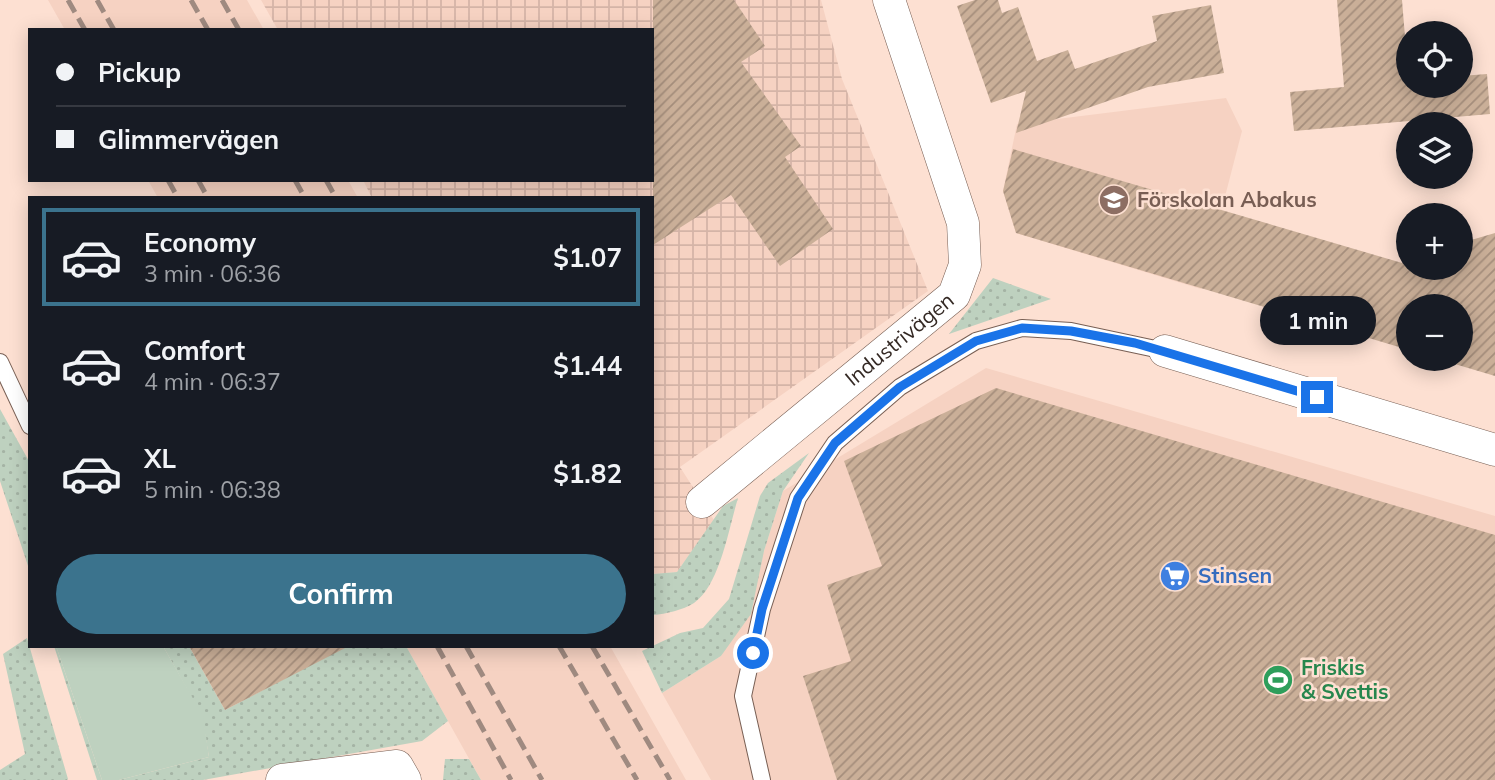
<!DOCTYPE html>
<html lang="en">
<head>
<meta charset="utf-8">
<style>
  :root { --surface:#171b24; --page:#242831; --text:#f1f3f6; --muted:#9ea1a6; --line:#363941; --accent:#3b738d }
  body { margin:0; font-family:Mulish,sans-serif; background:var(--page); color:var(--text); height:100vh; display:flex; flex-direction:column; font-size:26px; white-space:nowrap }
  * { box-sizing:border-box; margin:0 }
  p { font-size:23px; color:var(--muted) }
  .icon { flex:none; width:38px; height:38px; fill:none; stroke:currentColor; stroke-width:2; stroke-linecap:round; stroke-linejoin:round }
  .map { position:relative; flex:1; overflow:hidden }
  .drawer { position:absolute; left:28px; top:196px; width:626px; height:452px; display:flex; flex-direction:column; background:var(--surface); border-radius:0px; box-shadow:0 4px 18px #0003 }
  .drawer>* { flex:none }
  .guide { position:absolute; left:28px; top:28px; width:626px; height:154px; border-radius:0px; box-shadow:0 4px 18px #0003; display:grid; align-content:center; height:154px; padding:0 28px; background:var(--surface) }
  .controls { position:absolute; left:1396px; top:21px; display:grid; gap:14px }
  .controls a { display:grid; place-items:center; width:77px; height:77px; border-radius:50%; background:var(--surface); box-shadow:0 4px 18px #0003; font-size:35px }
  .end { position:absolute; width:32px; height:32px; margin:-16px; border:9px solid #1a73e8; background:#fff; box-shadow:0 0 0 4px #fff }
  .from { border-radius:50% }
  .bubble { position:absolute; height:49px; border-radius:24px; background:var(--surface); box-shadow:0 4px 18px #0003; font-size:23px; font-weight:700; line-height:49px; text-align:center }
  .guide b { display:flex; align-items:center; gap:24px; height:66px; font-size:26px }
  .guide b+b { border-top:2px solid var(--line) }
  .guide i { width:18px; height:18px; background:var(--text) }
  ul { padding:12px 0 0; list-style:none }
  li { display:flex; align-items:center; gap:21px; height:98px; margin:0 14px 10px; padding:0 14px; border:4px solid transparent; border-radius:0px }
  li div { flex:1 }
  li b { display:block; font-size:26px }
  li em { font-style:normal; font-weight:700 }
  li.current { border-color:var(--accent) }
  li>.icon { width:63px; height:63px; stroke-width:1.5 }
  .primary-button { display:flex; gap:14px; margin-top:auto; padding:14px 28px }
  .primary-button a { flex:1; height:80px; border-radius:42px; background:var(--accent); color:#fff; font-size:28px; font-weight:700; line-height:80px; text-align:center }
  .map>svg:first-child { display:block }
  .built { fill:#f6d2c2 }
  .industrial { fill:url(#industrial-grid) }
  .grass { fill:url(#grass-dots) }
  .park { fill:#bed1bf }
  .building { fill:url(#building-hatch) }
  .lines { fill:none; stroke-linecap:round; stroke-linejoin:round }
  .service-casing { stroke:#785f54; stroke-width:18 }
  .minor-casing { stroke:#785f54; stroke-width:33 }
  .service { stroke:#fff; stroke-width:16 }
  .minor { stroke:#fff; stroke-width:32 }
  .rail { stroke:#9f8a80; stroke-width:5; stroke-dasharray:14 7; stroke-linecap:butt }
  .route { stroke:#1a73e8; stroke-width:9 }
  .labels { text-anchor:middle; stroke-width:5; stroke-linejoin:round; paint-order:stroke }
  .education-label { font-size:21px; font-weight:bold; fill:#785e54; stroke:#fde0d2; text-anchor:start }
  .street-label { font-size:21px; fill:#342924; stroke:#fde0d2 }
  .shop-label { font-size:21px; font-weight:bold; fill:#366cbe; stroke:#fde0d2; text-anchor:start }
  .leisure-label { font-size:21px; font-weight:bold; fill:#27864d; stroke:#fde0d2; text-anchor:start }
</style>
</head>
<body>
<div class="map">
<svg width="1495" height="780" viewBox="0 0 1495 780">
  <defs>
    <pattern id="industrial-grid" width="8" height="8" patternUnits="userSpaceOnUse" patternTransform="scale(1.75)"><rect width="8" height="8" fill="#f6d2c2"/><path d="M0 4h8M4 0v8" fill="none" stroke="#d4b4a7"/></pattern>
    <pattern id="grass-dots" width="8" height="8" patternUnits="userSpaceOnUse" patternTransform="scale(1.75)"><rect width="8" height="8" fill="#bed1bf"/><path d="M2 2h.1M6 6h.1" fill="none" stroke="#a4b3a4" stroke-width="1.8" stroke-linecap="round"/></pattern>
    <pattern id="building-hatch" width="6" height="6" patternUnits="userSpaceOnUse" patternTransform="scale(1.75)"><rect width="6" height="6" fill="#caaf98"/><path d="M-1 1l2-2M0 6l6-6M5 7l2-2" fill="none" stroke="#a58e7c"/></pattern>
  </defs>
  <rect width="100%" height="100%" fill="#fde0d2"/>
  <path class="built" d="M 48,0 L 247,0 L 264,30 L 65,30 Z
    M 1226,98 L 1242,131 L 1201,289 L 1016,233 L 1003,191 L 1017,124 Z
    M 148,180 L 348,180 L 358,198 L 158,198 Z
    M 986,368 L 1495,516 L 1495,780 L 711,780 L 662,693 L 721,656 L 764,551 L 783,491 Z
    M 406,646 L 610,646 L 686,780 L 481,780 Z"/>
  <path class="industrial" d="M 261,0 L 821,0 L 842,79 L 928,291 L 680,467 L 714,520 L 677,572 L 653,574 L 653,198 L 372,198 L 363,180 L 653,180 L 653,30 L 278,30 Z"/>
  <path class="grass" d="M 993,278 L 1051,299 L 949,334 Z
    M 0,409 L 30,463 L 30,572 L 0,481 Z
    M 809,453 L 783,491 L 764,551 L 751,614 L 721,656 L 662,693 L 642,651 L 680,633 L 703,628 L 729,599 L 760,496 L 768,483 Z
    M 738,498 C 729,527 720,585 694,603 C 683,610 666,614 653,615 L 653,574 L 677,572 L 723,506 Z
    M 27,638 L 68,779 L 67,780 L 0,780 L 0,770 L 25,754 L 3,654 Z
    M 54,646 L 56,646 L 102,780 L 97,780 Z
    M 163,646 L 189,646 L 225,710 L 324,658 L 317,646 L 406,646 L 448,721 L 422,741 L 203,780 L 119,780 L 209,757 L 202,716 Z
    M 445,759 L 469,759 L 481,780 L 443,780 Z"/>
  <path class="park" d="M 56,646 L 163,646 L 203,716 L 209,757 L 119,780 L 102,780 Z"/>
  <path class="building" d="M 653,0 L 734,0 L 765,46 L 741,62 L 801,146 L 785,157 L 833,229 L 780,266 L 731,195 L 653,245 Z
    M 975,0 L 998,0 L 1002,13 L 1018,7 L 1037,61 L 1068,50 L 1075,69 L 1157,41 L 1152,16 L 1211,5 L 1224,73 L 1148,87 L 1016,133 L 1026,91 L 991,103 L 957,6 Z
    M 1337,0 L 1402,0 L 1409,86 L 1461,86 L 1461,76 L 1487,74 L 1490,114 L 1294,131 L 1290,92 L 1344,87 Z
    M 1013,149 L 1409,265 L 1409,268 L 1461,268 L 1461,243 L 1495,233 L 1495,376 L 1438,359 L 1461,359 L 1461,306 L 1409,306 L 1409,350 L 1016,233 L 1003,191 Z
    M 996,388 L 1495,535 L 1495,780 L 837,780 L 803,676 L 851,661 L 827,585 L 882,566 L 844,461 Z
    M 189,646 L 349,646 L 225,710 Z"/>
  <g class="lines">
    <g class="service-casing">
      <path id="service" d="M 0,362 L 30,426
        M 762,780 L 743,696 L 762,609 L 798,498 L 835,443 L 900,387 L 976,341 L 1022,328 L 1071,331 L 1165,351"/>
    </g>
    <g class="minor-casing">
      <g id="minor">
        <path d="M 1165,351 L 1495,450"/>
        <path id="s1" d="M 702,502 L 954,295 L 965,265 L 963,223 L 889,0"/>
        <path d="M 282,780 L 397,766 L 405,780"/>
      </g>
    </g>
    <use href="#service" class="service"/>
    <use href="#minor" class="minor"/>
    <path class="rail" d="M 68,0 L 85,30
      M 97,0 L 114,30
      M 191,0 L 208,30
      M 222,0 L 239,30
      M 168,180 L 178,198
      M 198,180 L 208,198
      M 295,180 L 305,198
      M 326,180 L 336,198
      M 437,646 L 511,780
      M 466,646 L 542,780
      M 559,646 L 637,780
      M 592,646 L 670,780"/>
  </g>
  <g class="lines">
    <path class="route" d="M 753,653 L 762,609 L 798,498 L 835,443 L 900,387 L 976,341 L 1022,328 L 1071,331 L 1135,343 L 1317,397"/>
  </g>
  <defs>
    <g id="school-disc" transform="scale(1.575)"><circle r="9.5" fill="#8d6e63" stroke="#fde0d2"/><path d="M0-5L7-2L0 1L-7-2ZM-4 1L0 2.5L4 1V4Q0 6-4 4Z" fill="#fff"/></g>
    <g id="supermarket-disc" transform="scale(1.575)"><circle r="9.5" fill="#3f7fe0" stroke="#fde0d2"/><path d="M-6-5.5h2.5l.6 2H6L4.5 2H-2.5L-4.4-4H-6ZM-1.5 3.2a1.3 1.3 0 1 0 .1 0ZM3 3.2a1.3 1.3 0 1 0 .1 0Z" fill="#fff"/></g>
    <g id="stadium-disc" transform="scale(1.575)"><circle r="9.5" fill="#2e9e5b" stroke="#fde0d2"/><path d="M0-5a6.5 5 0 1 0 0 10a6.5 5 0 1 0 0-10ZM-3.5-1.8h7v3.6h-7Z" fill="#fff"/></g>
  </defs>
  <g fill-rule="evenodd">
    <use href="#school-disc" x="1114" y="200"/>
    <use href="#supermarket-disc" x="1175" y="576"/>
    <use href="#stadium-disc" x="1278" y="680"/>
  </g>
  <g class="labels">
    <g class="education-label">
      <text x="1137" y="207">Förskolan Abakus</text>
    </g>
    <g class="street-label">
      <text dy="7" stroke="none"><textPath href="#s1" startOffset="256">Industrivägen</textPath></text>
    </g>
    <g class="shop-label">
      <text x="1198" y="583">Stinsen</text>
    </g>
    <g class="leisure-label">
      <text x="1301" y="675">Friskis<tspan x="1301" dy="24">&amp; Svettis</tspan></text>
    </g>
  </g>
</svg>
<div class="controls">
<a><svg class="icon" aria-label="locate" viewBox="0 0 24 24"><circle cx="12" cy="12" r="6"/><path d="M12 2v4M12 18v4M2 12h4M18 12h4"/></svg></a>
<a><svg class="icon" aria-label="layers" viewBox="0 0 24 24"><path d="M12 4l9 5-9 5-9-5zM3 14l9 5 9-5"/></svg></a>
<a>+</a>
<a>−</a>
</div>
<i class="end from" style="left:753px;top:653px"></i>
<i class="end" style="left:1317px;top:397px"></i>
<div class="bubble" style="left:1260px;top:296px;width:116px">1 min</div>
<div class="guide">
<b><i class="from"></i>Pickup</b>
<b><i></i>Glimmervägen</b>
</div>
<section class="drawer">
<ul>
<li class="current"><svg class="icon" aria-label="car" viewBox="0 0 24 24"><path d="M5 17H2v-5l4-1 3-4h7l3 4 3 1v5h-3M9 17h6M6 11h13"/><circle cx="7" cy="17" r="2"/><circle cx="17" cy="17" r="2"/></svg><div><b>Economy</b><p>3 min · 06:36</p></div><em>$1.07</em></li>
<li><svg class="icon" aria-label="car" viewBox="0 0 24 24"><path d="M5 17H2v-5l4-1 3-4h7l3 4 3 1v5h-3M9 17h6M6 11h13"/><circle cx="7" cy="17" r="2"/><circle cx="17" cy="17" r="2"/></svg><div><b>Comfort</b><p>4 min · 06:37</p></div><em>$1.44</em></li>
<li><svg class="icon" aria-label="car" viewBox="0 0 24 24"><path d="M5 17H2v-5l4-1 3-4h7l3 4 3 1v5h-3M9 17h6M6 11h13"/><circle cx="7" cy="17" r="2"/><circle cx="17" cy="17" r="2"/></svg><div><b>XL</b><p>5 min · 06:38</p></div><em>$1.82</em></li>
</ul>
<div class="primary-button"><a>Confirm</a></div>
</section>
</div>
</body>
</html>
